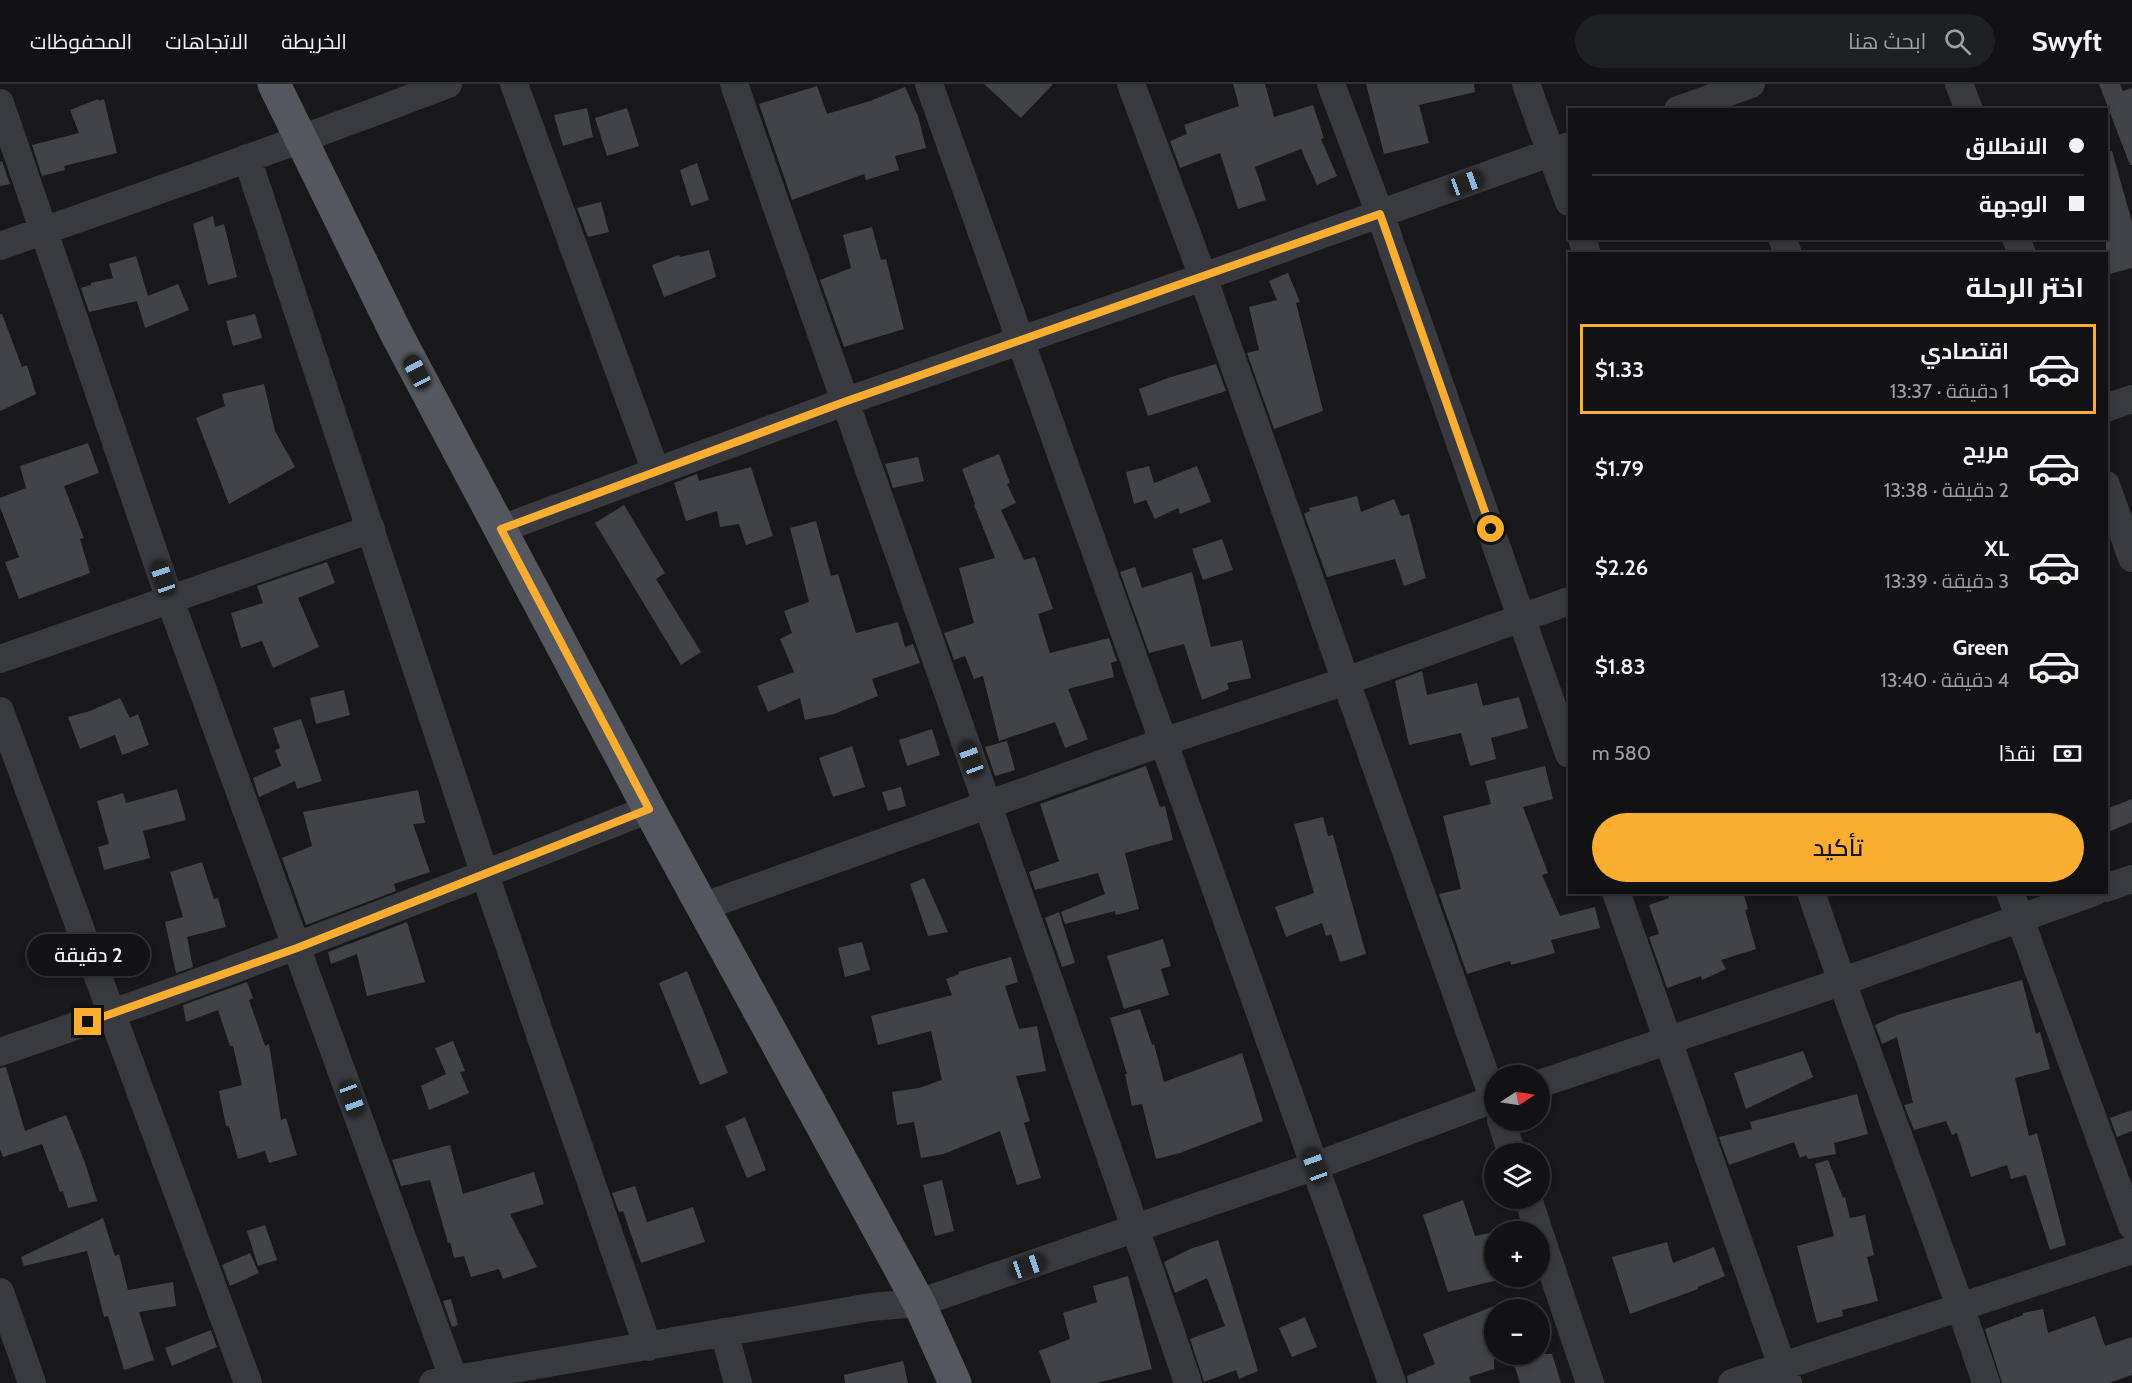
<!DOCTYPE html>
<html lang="ar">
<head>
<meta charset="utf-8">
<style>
  :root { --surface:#121214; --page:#1f2022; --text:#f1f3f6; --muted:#9c9ea0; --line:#313234; --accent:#f9ae31 }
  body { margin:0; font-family:Cabin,Cairo,sans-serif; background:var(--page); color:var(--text); direction:rtl; height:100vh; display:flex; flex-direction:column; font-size:22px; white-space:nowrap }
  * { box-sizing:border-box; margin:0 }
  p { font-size:20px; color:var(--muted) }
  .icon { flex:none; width:33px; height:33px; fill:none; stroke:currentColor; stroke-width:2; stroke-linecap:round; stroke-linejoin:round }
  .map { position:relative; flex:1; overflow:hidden; direction:ltr }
  .sheet { position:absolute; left:1568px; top:168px; width:540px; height:642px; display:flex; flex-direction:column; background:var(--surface); border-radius:0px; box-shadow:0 3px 9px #0003,0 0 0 2px var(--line); direction:rtl }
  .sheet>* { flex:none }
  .banner { position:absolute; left:1568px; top:24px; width:540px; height:132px; border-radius:0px; box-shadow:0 3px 9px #0003,0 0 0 2px var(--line); direction:rtl; display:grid; align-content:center; height:132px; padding:0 24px; background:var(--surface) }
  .needle { width:39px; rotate:78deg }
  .fabs { position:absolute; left:1484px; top:981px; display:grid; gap:12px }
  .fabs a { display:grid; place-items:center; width:66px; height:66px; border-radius:50%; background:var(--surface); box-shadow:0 3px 9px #0003,0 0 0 2px var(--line); font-size:30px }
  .end { position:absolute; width:27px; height:27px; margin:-14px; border:8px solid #f9ae31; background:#111; box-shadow:0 0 0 3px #111 }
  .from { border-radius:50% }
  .bubble { position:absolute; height:42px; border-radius:21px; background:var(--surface); box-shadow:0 3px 9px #0003,0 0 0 2px var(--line); font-size:20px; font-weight:600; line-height:42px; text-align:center; direction:rtl }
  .car { position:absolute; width:18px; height:36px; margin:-18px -9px; border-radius:8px; box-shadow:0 0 4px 2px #0007; background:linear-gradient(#222 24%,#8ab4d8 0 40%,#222 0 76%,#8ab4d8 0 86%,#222 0) }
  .banner b { display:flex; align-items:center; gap:21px; height:57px; font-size:22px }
  .banner b+b { border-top:2px solid var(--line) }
  .banner i { width:15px; height:15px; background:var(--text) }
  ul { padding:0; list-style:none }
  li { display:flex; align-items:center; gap:18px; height:90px; margin:0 12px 9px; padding:0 12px; border:3px solid transparent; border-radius:0px }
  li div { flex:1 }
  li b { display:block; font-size:22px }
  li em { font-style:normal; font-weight:600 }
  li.active { border-color:var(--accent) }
  li>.icon { width:54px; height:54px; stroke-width:1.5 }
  h2 { padding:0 24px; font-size:27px; line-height:72px }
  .pay { display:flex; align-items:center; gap:15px; height:66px; padding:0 24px; font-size:22px }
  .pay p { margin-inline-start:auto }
  .action { display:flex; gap:12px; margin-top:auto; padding:12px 24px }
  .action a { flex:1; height:69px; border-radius:36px; background:var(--accent); color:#111; font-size:24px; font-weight:600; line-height:69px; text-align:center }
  header { display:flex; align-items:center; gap:36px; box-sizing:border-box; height:84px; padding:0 30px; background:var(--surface); border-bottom:2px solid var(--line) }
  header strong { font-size:28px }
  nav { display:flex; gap:33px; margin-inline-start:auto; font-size:21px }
  .search { width:420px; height:54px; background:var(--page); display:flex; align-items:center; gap:15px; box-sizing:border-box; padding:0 21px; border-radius:33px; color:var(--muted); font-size:22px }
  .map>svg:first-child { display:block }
  .building { fill:#424348 }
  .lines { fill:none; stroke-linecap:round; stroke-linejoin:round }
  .minor { stroke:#393a40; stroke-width:28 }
  .major { stroke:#55575f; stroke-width:33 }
  .route { stroke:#f9ae31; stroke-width:8 }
</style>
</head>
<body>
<header>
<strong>Swyft</strong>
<div class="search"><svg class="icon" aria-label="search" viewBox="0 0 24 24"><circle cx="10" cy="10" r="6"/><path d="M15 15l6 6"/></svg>ابحث هنا</div>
<nav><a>الخريطة</a><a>الاتجاهات</a><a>المحفوظات</a></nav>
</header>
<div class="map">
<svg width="2132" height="1299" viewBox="0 0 2132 1299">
  <rect width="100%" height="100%" fill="#18181b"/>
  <path class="building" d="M 984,0 L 1053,0 L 1021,34 Z
    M 1233,0 L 1265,0 L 1274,33 L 1313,21 L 1324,54 L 1321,55 L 1337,92 L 1317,101 L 1301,65 L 1255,83 L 1266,116 L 1238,125 L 1220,69 L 1180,84 L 1170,57 L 1187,50 L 1184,41 L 1239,22 Z
    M 1366,0 L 1474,0 L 1475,8 L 1419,21 L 1429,59 L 1384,70 Z
    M 2099,0 L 2120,0 L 2123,7 L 2132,4 L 2132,81 L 2130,81 Z
    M 817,2 L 827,30 L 870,17 L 905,3 L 918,32 L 926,64 L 895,72 L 899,86 L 866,96 L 864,90 L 792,116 L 759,20 Z
    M 98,15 L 99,17 L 104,15 L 117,69 L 64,82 L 65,86 L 42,92 L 32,61 L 79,49 L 70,26 Z
    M 587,24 L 593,53 L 563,62 L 554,31 Z
    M 627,24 L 639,62 L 607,72 L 595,34 Z
    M 2112,67 L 2132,138 L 2132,184 L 2106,191 L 2106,68 Z
    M 2,77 L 10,100 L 0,102 L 0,78 Z
    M 697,79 L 709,116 L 691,122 L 680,86 Z
    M 601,118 L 609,148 L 588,153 L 577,124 Z
    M 213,132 L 215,143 L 224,140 L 237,193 L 208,201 L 193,140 Z
    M 872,143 L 881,176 L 886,175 L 904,245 L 844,263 L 820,196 L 851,184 L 843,151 Z
    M 709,166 L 716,193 L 664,213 L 652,181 L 679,171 L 680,173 Z
    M 136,172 L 148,212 L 178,200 L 189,226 L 145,244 L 137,217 L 89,228 L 81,204 L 91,201 L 91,199 L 113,194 L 109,180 Z
    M 1288,189 L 1300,218 L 1296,219 L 1323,327 L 1274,345 L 1247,269 L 1259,266 L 1249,223 L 1277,216 L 1269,197 Z
    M 0,230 L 2,230 L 22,283 L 27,281 L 36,310 L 0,327 Z
    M 255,230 L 262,254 L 233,262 L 226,237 Z
    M 1216,280 L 1226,307 L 1148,332 L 1139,305 L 1168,294 Z
    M 264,300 L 275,347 L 295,383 L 229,420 L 196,334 L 225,322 L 222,310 Z
    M 88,359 L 99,389 L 64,402 L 84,454 L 80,455 L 90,489 L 19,515 L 5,478 L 19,473 L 0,423 L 0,414 L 26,404 L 20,382 Z
    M 999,370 L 1010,399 L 1007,400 L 1016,419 L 1001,426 L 1024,476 L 1035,473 L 1053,525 L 1038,530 L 1050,569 L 1109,554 L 1117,577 L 1111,579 L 1114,593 L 1068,605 L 1088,655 L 1065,664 L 1055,638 L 999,657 L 983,592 L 974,595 L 965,572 L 954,576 L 944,549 L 974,539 L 959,484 L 995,474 L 974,421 L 975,420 L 962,385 Z
    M 918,373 L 924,397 L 893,404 L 885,380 Z
    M 1149,382 L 1154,399 L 1197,382 L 1211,418 L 1180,430 L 1178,424 L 1155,435 L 1146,416 L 1134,420 L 1126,388 Z
    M 751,383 L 773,452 L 746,461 L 739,440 L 720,443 L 717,427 L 686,437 L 674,399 L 697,390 L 699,397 Z
    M 1357,412 L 1361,428 L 1394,415 L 1401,432 L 1409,430 L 1426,494 L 1404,502 L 1395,475 L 1327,493 L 1304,430 L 1310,427 L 1309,424 Z
    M 624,421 L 665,489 L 656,495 L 701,568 L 681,581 L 595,439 Z
    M 816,437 L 831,492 L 838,490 L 856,549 L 898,538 L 905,563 L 913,560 L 920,579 L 872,595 L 878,612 L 834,630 L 805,636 L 800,614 L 768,628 L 757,602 L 794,588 L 780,555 L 792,549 L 784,527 L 809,518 L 790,444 Z
    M 1222,455 L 1233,486 L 1203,496 L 1192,465 Z
    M 327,478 L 335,499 L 298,514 L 319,563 L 273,584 L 262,557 L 241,564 L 231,529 L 263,519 L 257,502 Z
    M 1135,483 L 1142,504 L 1192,488 L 1211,563 L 1242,556 L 1251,594 L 1227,599 L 1229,605 L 1202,616 L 1184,560 L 1149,569 L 1120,488 Z
    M 1422,587 L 1427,611 L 1477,599 L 1483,622 L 1519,613 L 1528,644 L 1491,654 L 1496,675 L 1470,682 L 1461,649 L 1409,661 L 1395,597 Z
    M 344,606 L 350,631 L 316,640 L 310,614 Z
    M 120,614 L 130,634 L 138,630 L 149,661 L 122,671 L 115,651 L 80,665 L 68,633 L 90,627 Z
    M 301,635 L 322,697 L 297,705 L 295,697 L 259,713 L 253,694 L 281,682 L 275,666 L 280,664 L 273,644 Z
    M 932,645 L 940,671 L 907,682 L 899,656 Z
    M 1007,657 L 1015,686 L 995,692 L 985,663 Z
    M 852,662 L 865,703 L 833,713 L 819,674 Z
    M 1146,682 L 1160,723 L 1165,722 L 1173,756 L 1125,769 L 1139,825 L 1116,831 L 1115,827 L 1065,840 L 1061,828 L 1105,810 L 1098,789 L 1035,806 L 1029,788 L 1059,777 L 1040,720 Z
    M 1545,682 L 1553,715 L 1523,723 L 1548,789 L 1542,791 L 1560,832 L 1595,823 L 1600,844 L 1551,856 L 1555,869 L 1511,881 L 1510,877 L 1467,890 L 1439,810 L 1461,805 L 1443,732 L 1491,720 L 1485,697 Z
    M 901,703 L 906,722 L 888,727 L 882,708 Z
    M 177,705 L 186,736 L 143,747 L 150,774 L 104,786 L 98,763 L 109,760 L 97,717 L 123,709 L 126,719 Z
    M 418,706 L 425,739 L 413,740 L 430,788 L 394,800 L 396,807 L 306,841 L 282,774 L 312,762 L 303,728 Z
    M 2132,715 L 2132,738 L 2106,749 L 2106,725 Z
    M 1323,733 L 1328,752 L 1333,751 L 1366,870 L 1340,878 L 1331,850 L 1326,852 L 1322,839 L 1286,853 L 1275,823 L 1314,809 L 1294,740 Z
    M 202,778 L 214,815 L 218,814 L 226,843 L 187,853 L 193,883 L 176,889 L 165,838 L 183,833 L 170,788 Z
    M 924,794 L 948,848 L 928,852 L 910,800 Z
    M 1667,808 L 1743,808 L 1748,825 L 1745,826 L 1756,865 L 1721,876 L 1726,885 L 1702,896 L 1701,892 L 1667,904 L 1649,853 L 1659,850 L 1649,821 L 1669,814 Z
    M 1059,828 L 1075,879 L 1062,883 L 1045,834 Z
    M 407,838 L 425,898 L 367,912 L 357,870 L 331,880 L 328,868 Z
    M 1163,855 L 1171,882 L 1161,885 L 1169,911 L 1124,925 L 1107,872 Z
    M 862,858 L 870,886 L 845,893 L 838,864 Z
    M 1011,873 L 1018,898 L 1005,902 L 1019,945 L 1037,942 L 1046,987 L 1016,992 L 1030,1037 L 1024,1039 L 1041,1094 L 1017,1101 L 1000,1047 L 944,1070 L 921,1074 L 914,1038 L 897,1041 L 892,1008 L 919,1004 L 942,996 L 931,947 L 878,961 L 871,932 L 952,911 L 946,895 L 959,890 L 958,888 Z
    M 687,887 L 728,989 L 700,1001 L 659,899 Z
    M 2022,896 L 2036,950 L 2040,948 L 2050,985 L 2015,994 L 2029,1052 L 2037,1049 L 2066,1161 L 2050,1166 L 2026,1091 L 2011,1095 L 2007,1081 L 1971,1093 L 1957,1049 L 1952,1051 L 1946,1037 L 1914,1046 L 1904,1021 L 1913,1019 L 1897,953 L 1882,960 L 1875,941 L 1897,931 Z
    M 247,898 L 253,914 L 249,916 L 265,962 L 269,960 L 281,1036 L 286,1034 L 297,1071 L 269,1079 L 265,1067 L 238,1075 L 229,1042 L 226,1042 L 219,1007 L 242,1001 L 233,962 L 230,962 L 218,926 L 186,938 L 183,921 Z
    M 1140,925 L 1152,961 L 1154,960 L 1164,998 L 1242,969 L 1263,1037 L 1180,1069 L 1156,1075 L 1142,1020 L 1132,1022 L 1125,990 L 1127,990 L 1110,934 Z
    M 453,957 L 465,987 L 460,988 L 469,1009 L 429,1026 L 421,1002 L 446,990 L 435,964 Z
    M 1803,967 L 1813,993 L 1746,1025 L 1734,989 Z
    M 6,983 L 25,1047 L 66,1031 L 85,1079 L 97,1117 L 68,1124 L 63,1107 L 60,1108 L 42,1060 L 3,1073 L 0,1065 L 0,984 Z
    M 1857,1010 L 1868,1050 L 1834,1059 L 1836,1070 L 1808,1075 L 1806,1071 L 1800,1074 L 1794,1058 L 1729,1081 L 1719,1053 L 1752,1045 L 1750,1038 Z
    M 2132,1026 L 2132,1047 L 2117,1053 L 2110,1034 Z
    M 745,1033 L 766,1086 L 747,1094 L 725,1042 Z
    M 450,1061 L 463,1110 L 534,1088 L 544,1120 L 510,1130 L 537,1183 L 503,1195 L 499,1185 L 471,1193 L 464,1172 L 454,1174 L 450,1158 L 448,1159 L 430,1096 L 401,1102 L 392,1076 Z
    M 1828,1076 L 1843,1114 L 1845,1113 L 1850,1134 L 1865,1131 L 1874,1171 L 1867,1173 L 1878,1217 L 1842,1226 L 1843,1232 L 1817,1239 L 1797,1162 L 1834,1152 L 1815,1080 Z
    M 942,1096 L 954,1147 L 935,1152 L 923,1101 Z
    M 635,1102 L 647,1138 L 693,1123 L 705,1158 L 641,1179 L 623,1127 L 619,1128 L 612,1109 Z
    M 1463,1116 L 1475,1152 L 1494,1148 L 1494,1197 L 1448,1208 L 1423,1131 Z
    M 103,1134 L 115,1172 L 119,1170 L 128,1206 L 173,1198 L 176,1222 L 139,1228 L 154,1276 L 124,1286 L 108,1232 L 104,1233 L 87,1167 L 24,1182 L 21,1173 Z
    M 265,1141 L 277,1176 L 258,1182 L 247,1147 Z
    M 1218,1156 L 1258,1287 L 1239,1295 L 1236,1286 L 1204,1298 L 1190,1255 L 1225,1242 L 1207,1194 L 1175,1209 L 1164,1178 L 1190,1165 Z
    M 1667,1158 L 1673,1179 L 1714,1163 L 1725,1192 L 1698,1203 L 1698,1205 L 1630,1230 L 1612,1173 Z
    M 250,1169 L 259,1189 L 230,1202 L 222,1181 Z
    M 1128,1192 L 1152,1285 L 1097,1299 L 1051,1299 L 1039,1267 L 1070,1255 L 1063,1229 L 1097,1218 L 1093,1202 Z
    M 451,1215 L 458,1241 L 452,1243 L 443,1217 Z
    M 1494,1222 L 1494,1285 L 1469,1293 L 1471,1299 L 1408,1299 L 1407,1292 L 1435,1280 L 1423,1250 Z
    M 2043,1225 L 2048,1249 L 2095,1232 L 2105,1262 L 2132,1253 L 2132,1291 L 2109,1299 L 2002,1299 L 1985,1245 L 2023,1231 L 2023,1229 Z
    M 1305,1233 L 1317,1263 L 1292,1273 L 1279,1244 Z
    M 211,1246 L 217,1263 L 172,1282 L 165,1264 Z
    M 1511,1270 L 1552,1270 L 1561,1299 L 1520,1299 Z
    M 903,1277 L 908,1299 L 845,1299 L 844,1291 Z"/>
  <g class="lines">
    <path class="minor" d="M 514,0 L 656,388
      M 734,0 C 884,433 1041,864 1188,1299
      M 929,0 L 1392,1299
      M 1131,0 L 1203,193 L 1494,1016
      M 1331,0 L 1380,130 L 1569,670
      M 1526,0 L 1569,118
      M 1959,0 L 1969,26
      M 0,19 L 170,516 L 454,1296
      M 1678,26 L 1751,0
      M 247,74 L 485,791 L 648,1263
      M 1582,154 L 1587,170
      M 1782,154 L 1788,170
      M 2016,154 L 2022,170
      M 0,162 C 150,110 300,57 448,0
      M 2106,324 L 2132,315
      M 2106,401 L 2132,474
      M 501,445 L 844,318 L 1203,193 L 1569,62
      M 0,575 L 371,445
      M 0,627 L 248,1299
      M 2106,804 L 2132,795
      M 1616,808 L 1788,1299
      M 1811,808 C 1866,973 1932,1134 1986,1299
      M 2010,808 L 2132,1142
      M 702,823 L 1163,658 L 1346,597 L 1569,517
      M 0,968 C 219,894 434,811 649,725
      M 1539,1000 L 1841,898 L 2094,808
      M 1501,1036 L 1512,1070
      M 1528,1114 L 1539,1148
      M 1539,1148 L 1590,1299
      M 0,1208 L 32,1299
      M 724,1248 L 738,1299
      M 433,1299 L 871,1223 L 919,1219 L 1315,1082 L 1494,1015
      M 1732,1299 L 2132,1166"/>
    <path class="major" d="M 274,0 L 396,249 L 649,725 L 919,1219 L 955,1299"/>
  </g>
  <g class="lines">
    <path class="route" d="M 88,938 L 297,864 L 649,725 L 501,445 L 844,318 L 1380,130 L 1491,445"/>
  </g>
</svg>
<div class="fabs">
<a><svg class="needle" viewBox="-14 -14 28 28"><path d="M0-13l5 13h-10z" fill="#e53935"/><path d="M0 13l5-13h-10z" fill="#9c9ea0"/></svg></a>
<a><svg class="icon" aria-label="layers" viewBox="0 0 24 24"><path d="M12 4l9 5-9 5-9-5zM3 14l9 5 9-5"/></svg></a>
<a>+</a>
<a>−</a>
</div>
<i class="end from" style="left:1491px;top:445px"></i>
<i class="end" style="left:88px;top:938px"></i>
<div class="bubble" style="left:27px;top:850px;width:123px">2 دقيقة</div>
<i class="car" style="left:1466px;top:99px;rotate:70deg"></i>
<i class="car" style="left:417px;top:288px;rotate:332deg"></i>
<i class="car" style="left:163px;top:494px;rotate:341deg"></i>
<i class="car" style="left:971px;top:675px;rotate:340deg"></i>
<i class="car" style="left:352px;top:1015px;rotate:160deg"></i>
<i class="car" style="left:1315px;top:1082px;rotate:340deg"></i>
<i class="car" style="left:1028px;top:1182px;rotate:71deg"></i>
<div class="banner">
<b><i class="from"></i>الانطلاق</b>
<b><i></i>الوجهة</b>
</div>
<section class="sheet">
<h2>اختر الرحلة</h2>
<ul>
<li class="active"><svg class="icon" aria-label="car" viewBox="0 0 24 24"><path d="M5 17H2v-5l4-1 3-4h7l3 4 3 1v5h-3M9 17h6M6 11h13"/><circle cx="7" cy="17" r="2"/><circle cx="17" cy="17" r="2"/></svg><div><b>اقتصادي</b><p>1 دقيقة · 13:37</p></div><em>$1.33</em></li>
<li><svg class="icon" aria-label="car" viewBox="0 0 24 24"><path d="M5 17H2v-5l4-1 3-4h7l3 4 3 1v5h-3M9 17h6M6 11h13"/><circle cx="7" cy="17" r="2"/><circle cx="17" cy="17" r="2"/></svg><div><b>مريح</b><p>2 دقيقة · 13:38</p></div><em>$1.79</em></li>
<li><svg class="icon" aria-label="car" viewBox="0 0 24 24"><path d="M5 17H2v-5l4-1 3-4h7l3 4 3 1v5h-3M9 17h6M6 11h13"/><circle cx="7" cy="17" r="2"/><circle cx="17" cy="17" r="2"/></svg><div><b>XL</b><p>3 دقيقة · 13:39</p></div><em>$2.26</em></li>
<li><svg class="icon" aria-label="car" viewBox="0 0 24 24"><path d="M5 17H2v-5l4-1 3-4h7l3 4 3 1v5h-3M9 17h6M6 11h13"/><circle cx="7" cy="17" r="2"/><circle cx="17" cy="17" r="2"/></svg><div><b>Green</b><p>4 دقيقة · 13:40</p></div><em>$1.83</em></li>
</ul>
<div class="pay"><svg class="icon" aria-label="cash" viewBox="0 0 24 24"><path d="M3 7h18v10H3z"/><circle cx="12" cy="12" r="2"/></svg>نقدًا<p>580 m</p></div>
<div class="action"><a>تأكيد</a></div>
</section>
</div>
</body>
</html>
